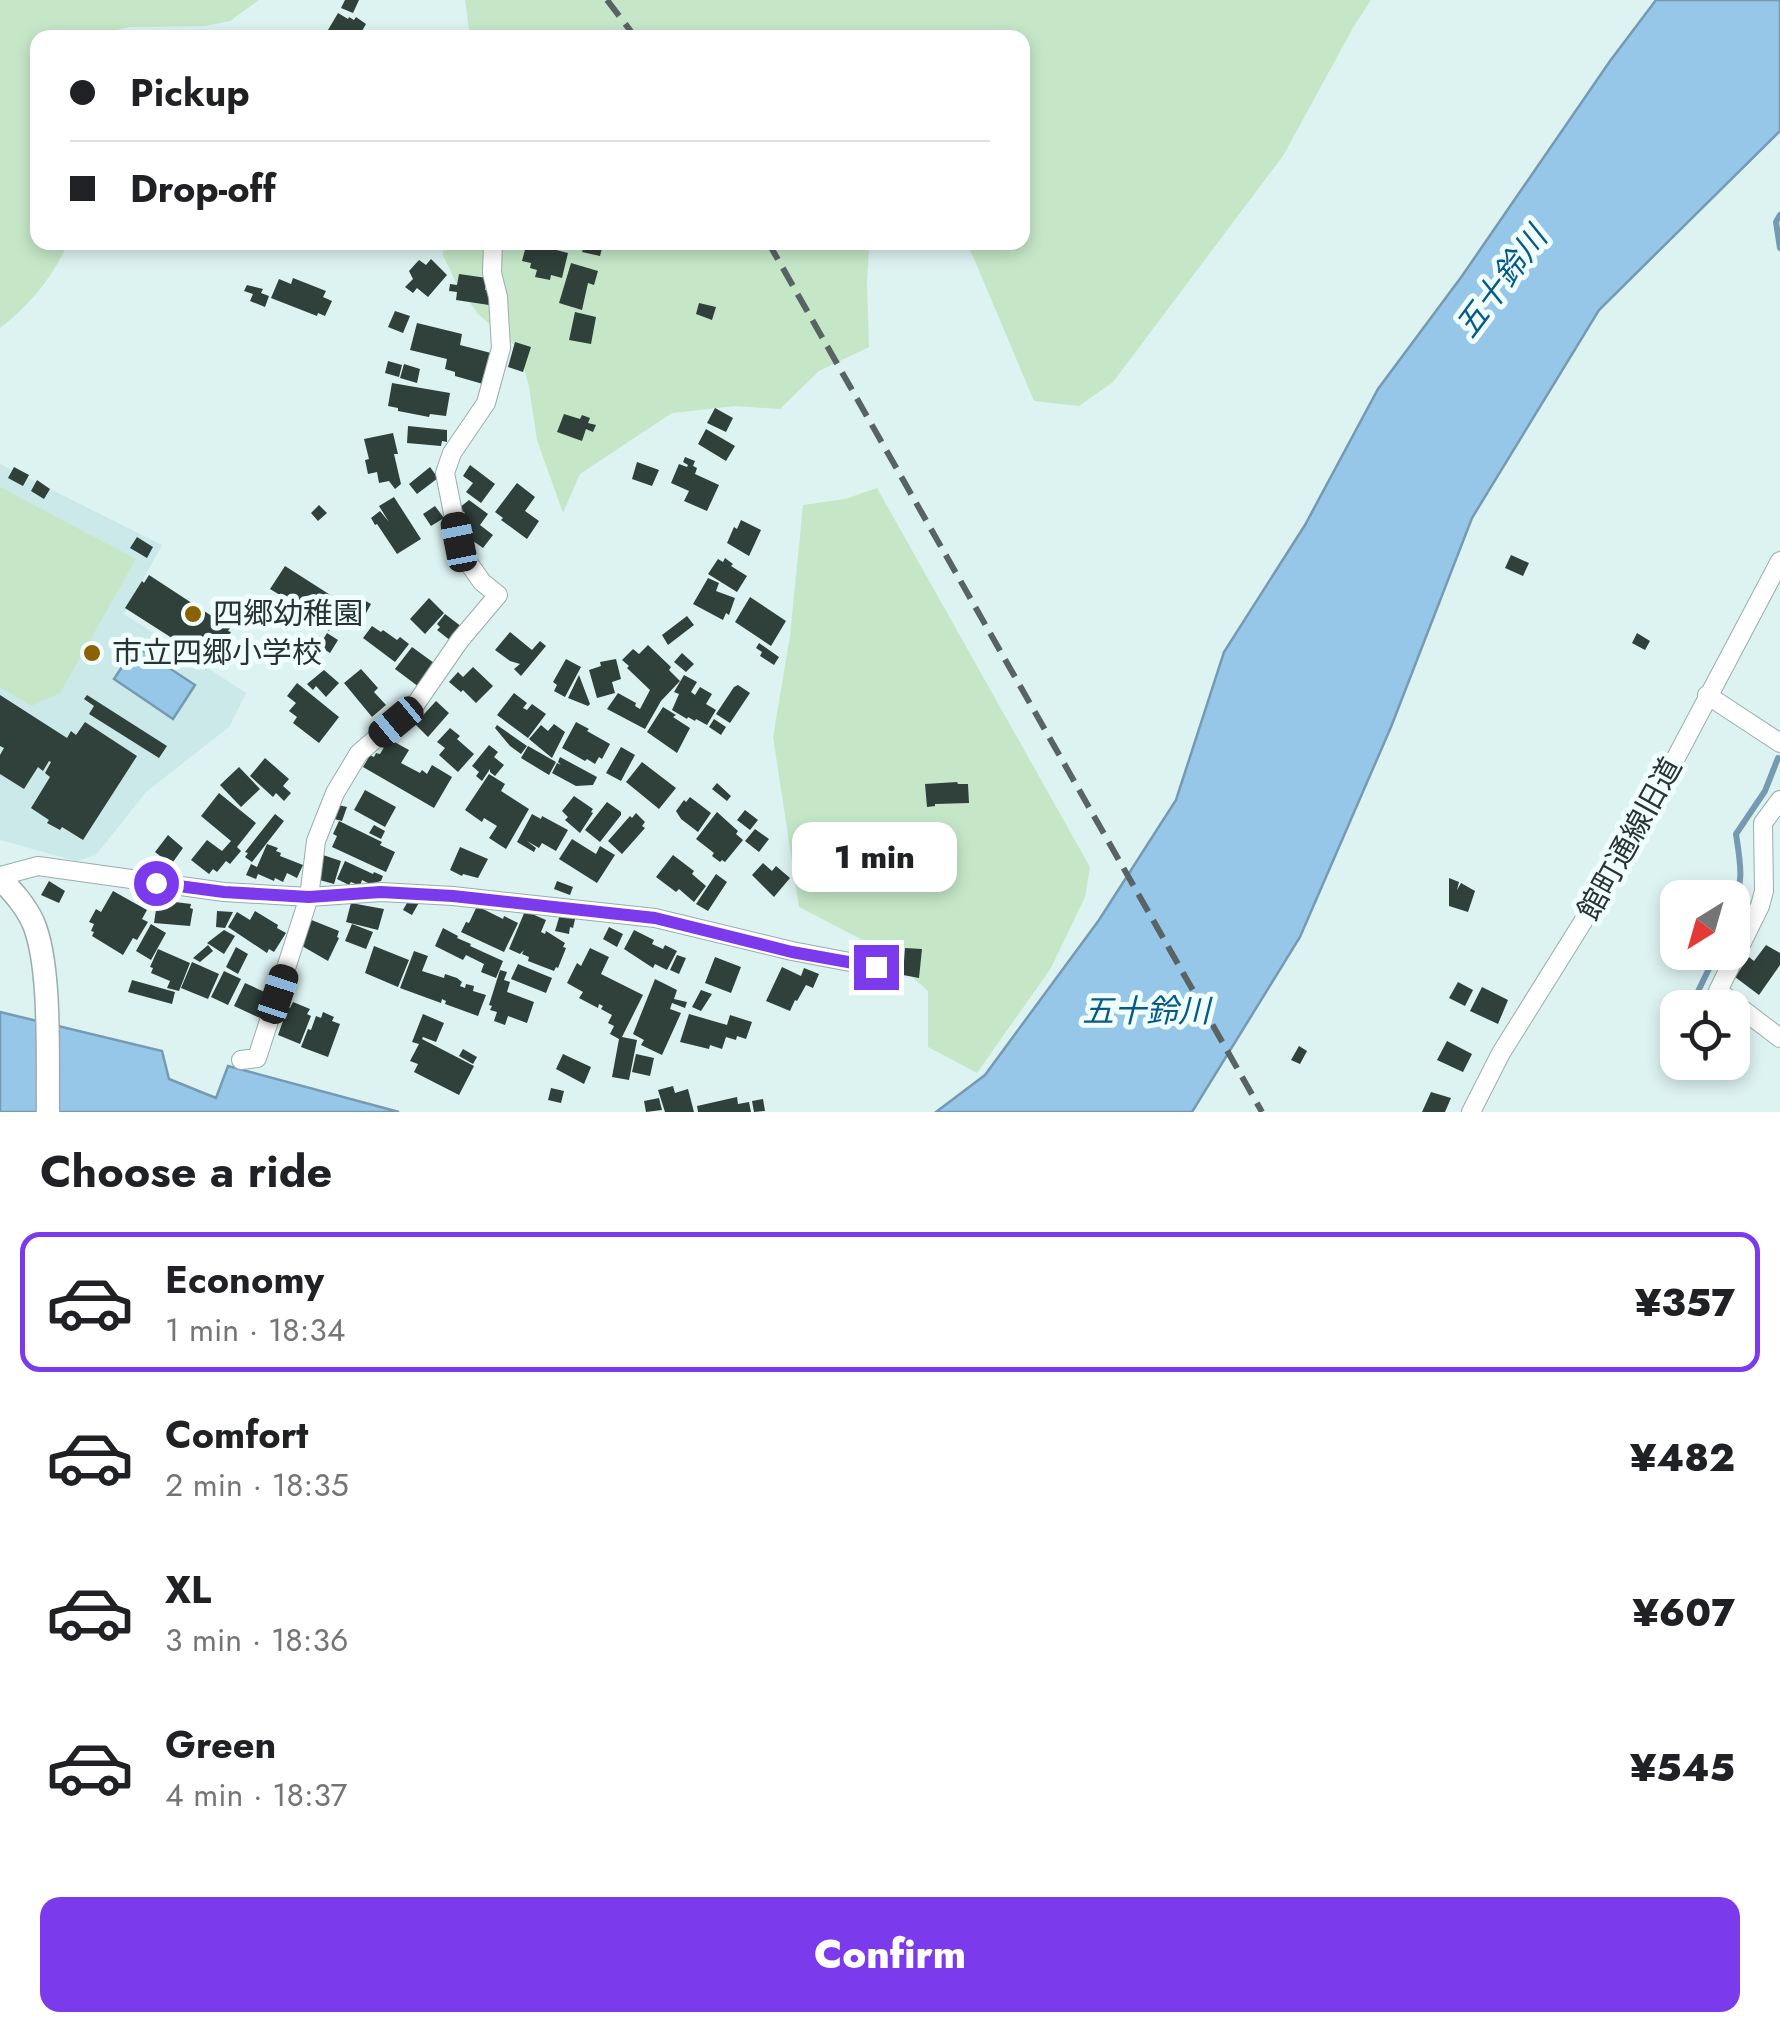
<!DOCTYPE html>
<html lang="en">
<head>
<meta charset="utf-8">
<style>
  :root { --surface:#fff; --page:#f6f6f6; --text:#202124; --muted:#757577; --line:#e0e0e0; --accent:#7c3aed }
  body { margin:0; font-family:Jost,"Noto Sans JP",sans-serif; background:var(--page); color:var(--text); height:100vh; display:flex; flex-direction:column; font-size:38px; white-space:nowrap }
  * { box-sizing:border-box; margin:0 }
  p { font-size:32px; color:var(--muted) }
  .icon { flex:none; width:55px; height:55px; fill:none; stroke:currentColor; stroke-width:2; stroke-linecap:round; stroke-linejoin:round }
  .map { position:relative; height:1112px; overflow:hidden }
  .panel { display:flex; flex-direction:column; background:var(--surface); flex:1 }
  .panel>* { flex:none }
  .hud { position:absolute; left:30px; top:30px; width:1000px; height:220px; border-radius:20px; box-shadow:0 5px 15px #0003; display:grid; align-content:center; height:220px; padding:0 40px; background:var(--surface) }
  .needle { width:65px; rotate:217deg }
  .controls { position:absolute; left:1660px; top:880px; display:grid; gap:20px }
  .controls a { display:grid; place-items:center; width:90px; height:90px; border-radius:20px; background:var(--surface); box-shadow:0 5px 15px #0003; font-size:50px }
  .end { position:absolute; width:45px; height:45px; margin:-22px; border:12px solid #7c3aed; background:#fff; box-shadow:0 0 0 5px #fff }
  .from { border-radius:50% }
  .bubble { position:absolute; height:70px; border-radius:20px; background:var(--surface); box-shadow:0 5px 15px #0003; font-size:32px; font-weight:800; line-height:70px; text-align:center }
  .car { position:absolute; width:30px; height:60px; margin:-30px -15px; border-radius:12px; box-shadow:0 0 8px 2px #0007; background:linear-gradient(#222 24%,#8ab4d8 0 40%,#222 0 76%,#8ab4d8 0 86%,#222 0) }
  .hud b { display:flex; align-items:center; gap:35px; height:95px; font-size:38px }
  .hud b+b { border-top:2px solid var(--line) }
  .hud i { width:25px; height:25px; background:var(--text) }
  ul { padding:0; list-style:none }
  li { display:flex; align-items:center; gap:30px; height:140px; margin:0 20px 15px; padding:0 20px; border:5px solid transparent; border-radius:20px }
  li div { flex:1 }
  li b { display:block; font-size:38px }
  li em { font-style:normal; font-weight:800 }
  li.active { border-color:var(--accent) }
  li>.icon { width:90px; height:90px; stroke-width:1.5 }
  h2 { padding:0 40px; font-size:45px; line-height:120px }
  .action { display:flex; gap:20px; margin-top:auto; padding:20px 40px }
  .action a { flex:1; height:115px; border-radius:20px; background:var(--accent); color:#fff; font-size:40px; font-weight:800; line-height:115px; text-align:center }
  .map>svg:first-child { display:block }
  .built { fill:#cae9e8 }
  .green { fill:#c5e7c8 }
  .water { fill:#96c6e8; stroke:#769ab2; stroke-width:2.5 }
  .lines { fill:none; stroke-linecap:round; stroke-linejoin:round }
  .stream { stroke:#769ab2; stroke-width:6 }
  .building { fill:#30403a }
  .minor-casing { stroke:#98adac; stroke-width:20 }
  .major-casing { stroke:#98adac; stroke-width:25 }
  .minor { stroke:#fff; stroke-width:18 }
  .major { stroke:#fff; stroke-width:22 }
  .rail { stroke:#586464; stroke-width:6; stroke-dasharray:20 10; stroke-linecap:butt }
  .route { stroke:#7c3aed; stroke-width:12 }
  .poi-dot { fill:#8b6203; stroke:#f1fefe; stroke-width:4 }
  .labels { text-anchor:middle; stroke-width:10; stroke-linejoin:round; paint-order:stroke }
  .poi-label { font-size:30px; fill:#2a3333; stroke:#f1fefe; text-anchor:start }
  .street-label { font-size:30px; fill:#2a3333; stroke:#f1fefe }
  .water-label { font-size:32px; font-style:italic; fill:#065b86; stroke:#f1fefe }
</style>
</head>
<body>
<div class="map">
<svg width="1780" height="1112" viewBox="0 0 1780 1112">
  <rect width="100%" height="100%" fill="#ddf3f2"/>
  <path class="built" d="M 0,464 L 162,545 L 124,614 L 246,693 L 229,727 L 146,792 L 96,855 L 76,861 L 0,840 Z"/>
  <path class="green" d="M 0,0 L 259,0 L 230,21 L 205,26 L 130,27 L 84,37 L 38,38 L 38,242 L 68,243 C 53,277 30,305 0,328 Z
    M 465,0 L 1371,0 L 1354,26 L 1283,156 L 1113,382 L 1079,406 L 1034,401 L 972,254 L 965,243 L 1022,242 L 1022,38 L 470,37 Z
    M 444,242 L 873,243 L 869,247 L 867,284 L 869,347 L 819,371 L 780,409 L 736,406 L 672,413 L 580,474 L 563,513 L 537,440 L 529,387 L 519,349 L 478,314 L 457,285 L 443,255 Z
    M 0,487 L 136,559 L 60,693 L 31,706 L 0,687 Z
    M 877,488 L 1090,867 L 1085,897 L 1051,968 L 977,1073 L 928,1047 L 928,991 L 882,950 L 799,907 L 773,737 L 790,636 L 803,505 L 845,499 Z"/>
  <path class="water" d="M 1656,0 L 1780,0 L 1780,131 L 1599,310 L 1472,518 L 1391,727 L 1300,937 L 1192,1112 L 936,1112 L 985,1075 L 1099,920 L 1176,800 L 1224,652 L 1305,525 L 1378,389 L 1462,276 L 1610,61 Z
    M 136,646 L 195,685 L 173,719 L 114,679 Z
    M 0,1012 L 162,1051 L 169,1079 L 216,1098 L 228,1066 L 399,1112 L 0,1112 Z"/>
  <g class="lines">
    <path class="stream" d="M 1780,215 L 1776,222 L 1780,248
      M 1732,913 C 1744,882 1741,866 1736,834 L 1765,791 L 1778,758
      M 1690,1008 L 1717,952
      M 1673,1042 L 1678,1034"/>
  </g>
  <path class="building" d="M 345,0 L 359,0 L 353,13 L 341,8 Z
    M 338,13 L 348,19 L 349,17 L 354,20 L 356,17 L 366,24 L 358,38 L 328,38 L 331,32 L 328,30 Z
    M 527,242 L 546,242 L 545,247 L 568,253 L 562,278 L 551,275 L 550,280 L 535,277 L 537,270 L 530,268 L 531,263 L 522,261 Z
    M 585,244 L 602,248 L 600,256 L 582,252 Z
    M 431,259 L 447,275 L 428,297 L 417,288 L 413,293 L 405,287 L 413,279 L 409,271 L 419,260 L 426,265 Z
    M 571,263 L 598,271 L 594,285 L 588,283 L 582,310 L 559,303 Z
    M 459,274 L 487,278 L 485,290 L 491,290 L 489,305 L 456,300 L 457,292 L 449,291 L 450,284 L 457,285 Z
    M 293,278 L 326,291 L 323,297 L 332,301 L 325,316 L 318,313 L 317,316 L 271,298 L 279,279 L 291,284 Z
    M 247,285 L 263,289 L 261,293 L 269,296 L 265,307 L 250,301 L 253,294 L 244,291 Z
    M 699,303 L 716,307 L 712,320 L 696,314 Z
    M 395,311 L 410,316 L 403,333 L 388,327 Z
    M 575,312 L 596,317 L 591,344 L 569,340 Z
    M 417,323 L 462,334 L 460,345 L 491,353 L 483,384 L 455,376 L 455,372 L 445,369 L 447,359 L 410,350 Z
    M 515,342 L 531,347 L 523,372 L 508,367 Z
    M 388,361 L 402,365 L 399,377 L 385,373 Z
    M 404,364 L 420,369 L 417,383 L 400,378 Z
    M 392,383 L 450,393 L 446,416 L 430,414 L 429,417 L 398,411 L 398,408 L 388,406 Z
    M 715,408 L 733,418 L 726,432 L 707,423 Z
    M 564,414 L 580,419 L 582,415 L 590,418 L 588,423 L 596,425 L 593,432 L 586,429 L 582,441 L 557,432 Z
    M 408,426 L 447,430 L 447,442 L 442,441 L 441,446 L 407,443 Z
    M 706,429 L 735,446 L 726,461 L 698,444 Z
    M 393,433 L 398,454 L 394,454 L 401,484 L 395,489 L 389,481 L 379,483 L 377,472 L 368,474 L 365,460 L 369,459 L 364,439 Z
    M 685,457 L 695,461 L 693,466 L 697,468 L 695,474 L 719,485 L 707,511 L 684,501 L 689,491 L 671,483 L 679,464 L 687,467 L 688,465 L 683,462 Z
    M 637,462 L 659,470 L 652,486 L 632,479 Z
    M 470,465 L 495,484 L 481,503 L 466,492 L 473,483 L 463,476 Z
    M 14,467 L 29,475 L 23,486 L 8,478 Z
    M 430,467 L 438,478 L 417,494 L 409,484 Z
    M 37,480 L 50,489 L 44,499 L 31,491 Z
    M 517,483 L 535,497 L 525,511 L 539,521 L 527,539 L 501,520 L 503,518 L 495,512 Z
    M 394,497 L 421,539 L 397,554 L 377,524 L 375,525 L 371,518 L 380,511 L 389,522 L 379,506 Z
    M 469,500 L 488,514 L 480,525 L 493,535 L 483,548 L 469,538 L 473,532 L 459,521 L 465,513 L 459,508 Z
    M 319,505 L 327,513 L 318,521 L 311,513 Z
    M 435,506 L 444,518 L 431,526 L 423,514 Z
    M 741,520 L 761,530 L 749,556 L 727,543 L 734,527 L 737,529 Z
    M 137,537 L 153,547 L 147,558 L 130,548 Z
    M 1511,555 L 1529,563 L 1523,576 L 1505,568 Z
    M 725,558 L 733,564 L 731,566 L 747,576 L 737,592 L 708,574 L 718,559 L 723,562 Z
    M 285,566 L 346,605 L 329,631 L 296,609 L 298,606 L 270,589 Z
    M 149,575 L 230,628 L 228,631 L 231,632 L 206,670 L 182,654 L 186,647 L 125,608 L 142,581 L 144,583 Z
    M 708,578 L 719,583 L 716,591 L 735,598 L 729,615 L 726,613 L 723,620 L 693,604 Z
    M 359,597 L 371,604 L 359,626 L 346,618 Z
    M 750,597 L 786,621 L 771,646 L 735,622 Z
    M 429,598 L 444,613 L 425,634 L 410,619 Z
    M 445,614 L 462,627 L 451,641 L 437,630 L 440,627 L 437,624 Z
    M 687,616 L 694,625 L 668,645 L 662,635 Z
    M 372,626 L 381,632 L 383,630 L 397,640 L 400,637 L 409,644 L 395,662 L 363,638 Z
    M 510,632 L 532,650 L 540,641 L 546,646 L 521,676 L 514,669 L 520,664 L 510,661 L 495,650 Z
    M 327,633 L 338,640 L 330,653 L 319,646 Z
    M 1637,633 L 1650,641 L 1645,650 L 1632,643 Z
    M 759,643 L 779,657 L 774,665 L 760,656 L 762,652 L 756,648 Z
    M 648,645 L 671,667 L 669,670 L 680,681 L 661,701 L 645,729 L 607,709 L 618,693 L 636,703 L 635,706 L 640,709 L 650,690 L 627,668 L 629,666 L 622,660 L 633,649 L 639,654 Z
    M 412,647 L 434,663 L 419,687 L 395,669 Z
    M 682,653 L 694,664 L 686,672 L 674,662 Z
    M 566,659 L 581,667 L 565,697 L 554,691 L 557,685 L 553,682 Z
    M 616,659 L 621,679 L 612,682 L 615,693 L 597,698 L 589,670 L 601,666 L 600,662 Z
    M 473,667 L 493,686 L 476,703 L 463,690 L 461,692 L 449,682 L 458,672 L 463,677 Z
    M 361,669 L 378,688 L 374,692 L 386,705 L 372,717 L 344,683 Z
    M 324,670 L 339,683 L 326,697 L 316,686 L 313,690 L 307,684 Z
    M 579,675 L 590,704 L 588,706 L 568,698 Z
    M 684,675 L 697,682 L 691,692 L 695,695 L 700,687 L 712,694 L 706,704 L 716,710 L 707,725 L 696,719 L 695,721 L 688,717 L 687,719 L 672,710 L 679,694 L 674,692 Z
    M 297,683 L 339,717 L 319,743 L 293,723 L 297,717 L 289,711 L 296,703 L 287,696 Z
    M 738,685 L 750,693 L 730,723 L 716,714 L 734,687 Z
    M 514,693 L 527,703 L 523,708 L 527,710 L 532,704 L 546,714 L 528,738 L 497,715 Z
    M 0,695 L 67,738 L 71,731 L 76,735 L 85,722 L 137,756 L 83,840 L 62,827 L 60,830 L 47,823 L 49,820 L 31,808 L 50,777 L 45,773 L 51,762 L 49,761 L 43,771 L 38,767 L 24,789 L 0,774 L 0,755 L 4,748 L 0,746 Z
    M 87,695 L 167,746 L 159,758 L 89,714 L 94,706 L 84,699 Z
    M 436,701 L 449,713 L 428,737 L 415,724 Z
    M 663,707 L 676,715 L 673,717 L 690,728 L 677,753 L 647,732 Z
    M 714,719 L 726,727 L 721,735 L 709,727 Z
    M 576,722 L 589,729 L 587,731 L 610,744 L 602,759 L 599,757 L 595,764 L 587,759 L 585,761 L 562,748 Z
    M 554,724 L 565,732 L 552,758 L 529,739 L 541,725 L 548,731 Z
    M 497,725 L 527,746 L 521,754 L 510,746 L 495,728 Z
    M 450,728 L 460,736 L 457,739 L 474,754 L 458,772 L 439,755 L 445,748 L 437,742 Z
    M 389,739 L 409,750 L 401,763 L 420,773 L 422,770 L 427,774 L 432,765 L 452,777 L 434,808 L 363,767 L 370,755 L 374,757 L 376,753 L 380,754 Z
    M 489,745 L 498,752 L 494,757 L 504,765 L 495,776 L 490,772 L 490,769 L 482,781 L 476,776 L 479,772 L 472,766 Z
    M 528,746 L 556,762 L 549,775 L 521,758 Z
    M 621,747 L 635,755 L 621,781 L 606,773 Z
    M 560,757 L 597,777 L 593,785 L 576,786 L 552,773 L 557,763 L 561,765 L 558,762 Z
    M 265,758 L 289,779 L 283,786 L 291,793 L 284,801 L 276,793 L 273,797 L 250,776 Z
    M 642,762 L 676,788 L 659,809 L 626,782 Z
    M 239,767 L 260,789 L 241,807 L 220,785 Z
    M 489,774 L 505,784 L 501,791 L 529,809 L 506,849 L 489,838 L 497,826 L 484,818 L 482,822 L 465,810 Z
    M 957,782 L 958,784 L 968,784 L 969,803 L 935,804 L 935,806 L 927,807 L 925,784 Z
    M 717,783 L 731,796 L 727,801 L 712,789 Z
    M 365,790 L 396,807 L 385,827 L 354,810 Z
    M 219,793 L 256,823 L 237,847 L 241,851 L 230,864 L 226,861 L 217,872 L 213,869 L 209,874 L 191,860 L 207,840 L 222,851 L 231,841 L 201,816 Z
    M 574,796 L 593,809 L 591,812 L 593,813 L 580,833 L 565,820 L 568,817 L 562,811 Z
    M 690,797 L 711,813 L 698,832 L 681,819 L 676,811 L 684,800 L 686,802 Z
    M 607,802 L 621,812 L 621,815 L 600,842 L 585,830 Z
    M 338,805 L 347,807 L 342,821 L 334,819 Z
    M 745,810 L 758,820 L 750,830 L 737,820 Z
    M 717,812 L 738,831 L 736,834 L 743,840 L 725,862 L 722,860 L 720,862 L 712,856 L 714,853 L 696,839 Z
    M 636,813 L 645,822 L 642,826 L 645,828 L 622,854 L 608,841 L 630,816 L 632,818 Z
    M 275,814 L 284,821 L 252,862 L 245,857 L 248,853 L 245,852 Z
    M 532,814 L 541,819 L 542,816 L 568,830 L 556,851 L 542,843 L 539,848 L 527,841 L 536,848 L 534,852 L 517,842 Z
    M 339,821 L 382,842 L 380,845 L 395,852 L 386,872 L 332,847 L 337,836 L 333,834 Z
    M 374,825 L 385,831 L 381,839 L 369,833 Z
    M 755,829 L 769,839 L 759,852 L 745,841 Z
    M 168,835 L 183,848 L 173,862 L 169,863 L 155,852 Z
    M 572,839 L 596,854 L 600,846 L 615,855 L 597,883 L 559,859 Z
    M 267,844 L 278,848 L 276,851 L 281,853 L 280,856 L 303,865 L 297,878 L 287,873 L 283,882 L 275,878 L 274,881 L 258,874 L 256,879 L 246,875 L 251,864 L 257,867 Z
    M 460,847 L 488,859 L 478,878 L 463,874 L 462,876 L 450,870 Z
    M 323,855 L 341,861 L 334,884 L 316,879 Z
    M 673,855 L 694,871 L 692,874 L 706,886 L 694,902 L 679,889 L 676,892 L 656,877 Z
    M 345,861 L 373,874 L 374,872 L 383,876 L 381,881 L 370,884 L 362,880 L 360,886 L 351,882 L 349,885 L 337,879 Z
    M 763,863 L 772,871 L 776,866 L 790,878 L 774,897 L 752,875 Z
    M 716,874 L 727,882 L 708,911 L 696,904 Z
    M 1449,878 L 1459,882 L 1457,890 L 1461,883 L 1475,891 L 1468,912 L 1449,906 Z
    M 49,881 L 65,891 L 59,903 L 41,895 Z
    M 557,881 L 573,887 L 570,895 L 554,889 Z
    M 113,891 L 147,910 L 142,919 L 148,922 L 137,940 L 133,938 L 123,955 L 92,936 L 94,932 L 91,931 L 94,924 L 89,922 L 96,909 L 101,912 Z
    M 412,894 L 421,899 L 412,915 L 403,910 Z
    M 159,900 L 191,904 L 190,908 L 193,909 L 190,926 L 154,923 L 157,903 L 159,903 Z
    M 351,903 L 384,909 L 378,930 L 346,922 Z
    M 477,906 L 503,919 L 504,916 L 518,923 L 504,952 L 461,932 L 466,922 L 469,923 Z
    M 217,911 L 233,912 L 225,928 L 216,927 Z
    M 255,911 L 278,925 L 277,928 L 286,933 L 274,952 L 269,949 L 267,953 L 228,927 L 237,912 L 250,920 Z
    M 525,911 L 546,920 L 541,932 L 545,934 L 546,931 L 565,943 L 563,947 L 566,948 L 558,968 L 556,967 L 554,971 L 528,961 L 529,957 L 522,954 L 524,950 L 520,954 L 509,949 Z
    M 561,911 L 576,915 L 573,928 L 570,927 L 569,934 L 555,931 Z
    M 309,919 L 339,931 L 337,937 L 339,938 L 328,961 L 302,946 L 304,941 L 299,939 Z
    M 151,924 L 166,933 L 151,960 L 136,951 Z
    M 352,924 L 373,932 L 366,949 L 345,941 Z
    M 609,927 L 623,934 L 617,947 L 603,939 Z
    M 443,928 L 458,936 L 457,938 L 471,944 L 470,946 L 503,961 L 496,978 L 481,972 L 484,964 L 466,955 L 463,960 L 435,946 Z
    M 224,930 L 235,936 L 224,954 L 207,943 Z
    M 634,930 L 654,940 L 652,944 L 663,949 L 665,945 L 677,951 L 667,970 L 655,964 L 653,968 L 624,949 Z
    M 208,945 L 213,951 L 200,962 L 193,958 Z
    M 1766,945 L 1780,953 L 1780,965 L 1759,995 L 1735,977 L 1749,957 L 1754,961 Z
    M 374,946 L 409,960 L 398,987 L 365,973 Z
    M 236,947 L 248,954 L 238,974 L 226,967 Z
    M 590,948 L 609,957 L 601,974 L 643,995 L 622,1037 L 637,1040 L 629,1080 L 612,1077 L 619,1039 L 610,1034 L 614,1026 L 608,1023 L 612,1015 L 601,1009 L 603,1006 L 599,1004 L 598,1008 L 579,998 L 583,992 L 567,983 L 577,963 L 581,966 Z
    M 905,948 L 922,949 L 919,978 L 903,975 Z
    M 158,949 L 190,963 L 179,991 L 167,988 L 170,981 L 151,973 L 153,968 L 150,967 Z
    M 414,951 L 428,956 L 422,971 L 444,978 L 445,974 L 457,978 L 462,982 L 460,986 L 465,988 L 466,984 L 474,986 L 473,991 L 486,995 L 478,1016 L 445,1004 L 446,1001 L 442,999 L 441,1003 L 400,988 Z
    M 677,955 L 686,958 L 679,974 L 670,970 Z
    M 715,957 L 741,967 L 731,993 L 705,983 Z
    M 192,962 L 219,974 L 208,999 L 181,988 Z
    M 518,964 L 552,978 L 546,993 L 511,979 Z
    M 782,967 L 801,976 L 804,968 L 819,974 L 813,988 L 806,985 L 797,1001 L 795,1000 L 790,1011 L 766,1001 Z
    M 500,970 L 507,972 L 504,980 L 510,982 L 507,992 L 534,1002 L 527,1023 L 508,1016 L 505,1025 L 494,1021 L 497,1012 L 490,1010 L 492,1006 L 489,1005 Z
    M 224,971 L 241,979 L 228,1005 L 211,997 Z
    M 655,979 L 677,990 L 674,999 L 687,1002 L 685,1008 L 672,1003 L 670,1009 L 681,1013 L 662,1055 L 641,1045 L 644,1040 L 633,1034 Z
    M 132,980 L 175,992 L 172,1004 L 128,992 Z
    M 1458,982 L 1473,990 L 1465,1006 L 1449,998 Z
    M 245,983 L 271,995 L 260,1018 L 234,1006 Z
    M 1482,987 L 1508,1000 L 1498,1024 L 1470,1011 Z
    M 701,990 L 712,994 L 701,1011 L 692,1007 Z
    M 293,1002 L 310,1009 L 307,1014 L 311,1016 L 300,1044 L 278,1035 L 288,1007 L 290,1008 Z
    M 323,1012 L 334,1017 L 332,1021 L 340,1024 L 328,1057 L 301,1047 L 308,1029 L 311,1030 L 316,1016 L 321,1018 Z
    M 423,1014 L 444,1023 L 436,1042 L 423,1037 L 422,1039 L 474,1066 L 459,1095 L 414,1072 L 418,1064 L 410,1061 L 419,1044 L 412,1042 Z
    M 689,1014 L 727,1025 L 730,1015 L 752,1022 L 746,1039 L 737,1036 L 736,1040 L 726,1037 L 722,1049 L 710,1045 L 709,1049 L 680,1042 Z
    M 1447,1041 L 1472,1054 L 1463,1072 L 1437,1060 Z
    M 1299,1046 L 1307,1051 L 1300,1064 L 1291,1060 Z
    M 463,1049 L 477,1057 L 473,1064 L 459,1056 Z
    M 563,1054 L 591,1067 L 584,1084 L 556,1069 Z
    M 636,1054 L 654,1058 L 650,1076 L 632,1072 Z
    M 673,1086 L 675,1093 L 688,1089 L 694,1112 L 665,1112 L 658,1090 Z
    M 551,1088 L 564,1091 L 561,1103 L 548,1100 Z
    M 1431,1092 L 1451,1098 L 1445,1112 L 1422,1112 Z
    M 737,1097 L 738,1104 L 749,1102 L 751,1112 L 698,1112 L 697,1106 Z
    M 659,1098 L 662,1110 L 646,1112 L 644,1101 Z
    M 763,1099 L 765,1111 L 754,1112 L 752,1101 Z"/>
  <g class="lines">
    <g class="minor-casing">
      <path id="minor" d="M 1707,695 L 1780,743
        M 1780,800 L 1763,823 L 1764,891 L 1760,906 L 1718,991 L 1780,1038
        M 0,876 L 38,866 L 224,892 L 309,897 L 381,892 L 453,896 L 655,918 L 792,951 L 876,967
        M 241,1060 L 257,1058 L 309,897 L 316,841 L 335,793 L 359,753 L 415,705 L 460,640 L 498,595 L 482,582 L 465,558 L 459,543 L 445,473 L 452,453 L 486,403 L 501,348 L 498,297 L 492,273 L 493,242
        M 1471,1112 L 1501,1053 L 1624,856 L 1780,561"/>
    </g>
    <g class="major-casing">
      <path id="major" d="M 0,878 C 13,892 25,905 33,922 C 52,966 47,1062 48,1112"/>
    </g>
    <use href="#minor" class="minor"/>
    <use href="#major" class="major"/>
    <path class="rail" d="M 607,0 L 636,38
      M 768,242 L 1262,1112"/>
  </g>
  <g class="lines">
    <path class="route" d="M 156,883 L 224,892 L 309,897 L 381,892 L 453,896 L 655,918 L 792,952 L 876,967"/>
  </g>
  <g class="poi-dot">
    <circle cx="193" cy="614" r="10"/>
    <circle cx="92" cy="653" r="10"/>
  </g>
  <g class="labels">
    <g class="poi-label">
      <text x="213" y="624">四郷幼稚園</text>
      <text x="112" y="663">市立四郷小学校</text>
    </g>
    <g class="street-label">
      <text transform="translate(1630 839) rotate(-61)" y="10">館町通線旧道</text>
    </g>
    <g class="water-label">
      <text transform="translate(1501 282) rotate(-53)" y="11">五十鈴川</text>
      <text x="1146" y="1022">五十鈴川</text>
    </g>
  </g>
</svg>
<div class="controls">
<a><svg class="needle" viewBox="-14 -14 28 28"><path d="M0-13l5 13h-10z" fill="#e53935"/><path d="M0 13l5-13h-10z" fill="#757577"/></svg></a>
<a><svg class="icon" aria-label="locate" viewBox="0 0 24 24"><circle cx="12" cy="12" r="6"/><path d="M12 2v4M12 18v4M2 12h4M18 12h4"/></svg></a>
</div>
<i class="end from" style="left:156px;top:883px"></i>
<i class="end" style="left:876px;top:967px"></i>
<div class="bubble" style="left:792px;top:822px;width:165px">1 min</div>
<i class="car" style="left:459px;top:542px;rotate:349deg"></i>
<i class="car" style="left:396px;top:722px;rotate:230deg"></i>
<i class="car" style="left:278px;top:994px;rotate:18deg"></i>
<div class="hud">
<b><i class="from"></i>Pickup</b>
<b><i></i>Drop-off</b>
</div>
</div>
<section class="panel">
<h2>Choose a ride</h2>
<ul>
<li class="active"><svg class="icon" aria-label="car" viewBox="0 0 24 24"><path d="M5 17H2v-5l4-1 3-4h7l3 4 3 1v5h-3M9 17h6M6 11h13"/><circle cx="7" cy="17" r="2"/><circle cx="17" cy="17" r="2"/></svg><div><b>Economy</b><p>1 min · 18:34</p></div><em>¥357</em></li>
<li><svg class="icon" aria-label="car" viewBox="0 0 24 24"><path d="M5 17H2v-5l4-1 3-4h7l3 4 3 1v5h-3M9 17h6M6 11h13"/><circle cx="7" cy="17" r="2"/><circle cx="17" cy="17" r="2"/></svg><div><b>Comfort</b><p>2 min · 18:35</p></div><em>¥482</em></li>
<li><svg class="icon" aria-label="car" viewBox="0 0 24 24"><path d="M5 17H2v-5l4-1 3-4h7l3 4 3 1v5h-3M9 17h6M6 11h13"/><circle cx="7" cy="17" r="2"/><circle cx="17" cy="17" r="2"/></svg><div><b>XL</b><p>3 min · 18:36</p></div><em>¥607</em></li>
<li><svg class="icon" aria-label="car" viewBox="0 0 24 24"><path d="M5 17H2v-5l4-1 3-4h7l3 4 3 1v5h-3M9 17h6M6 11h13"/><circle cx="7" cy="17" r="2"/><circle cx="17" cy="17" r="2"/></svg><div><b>Green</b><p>4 min · 18:37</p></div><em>¥545</em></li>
</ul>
<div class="action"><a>Confirm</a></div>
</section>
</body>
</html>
